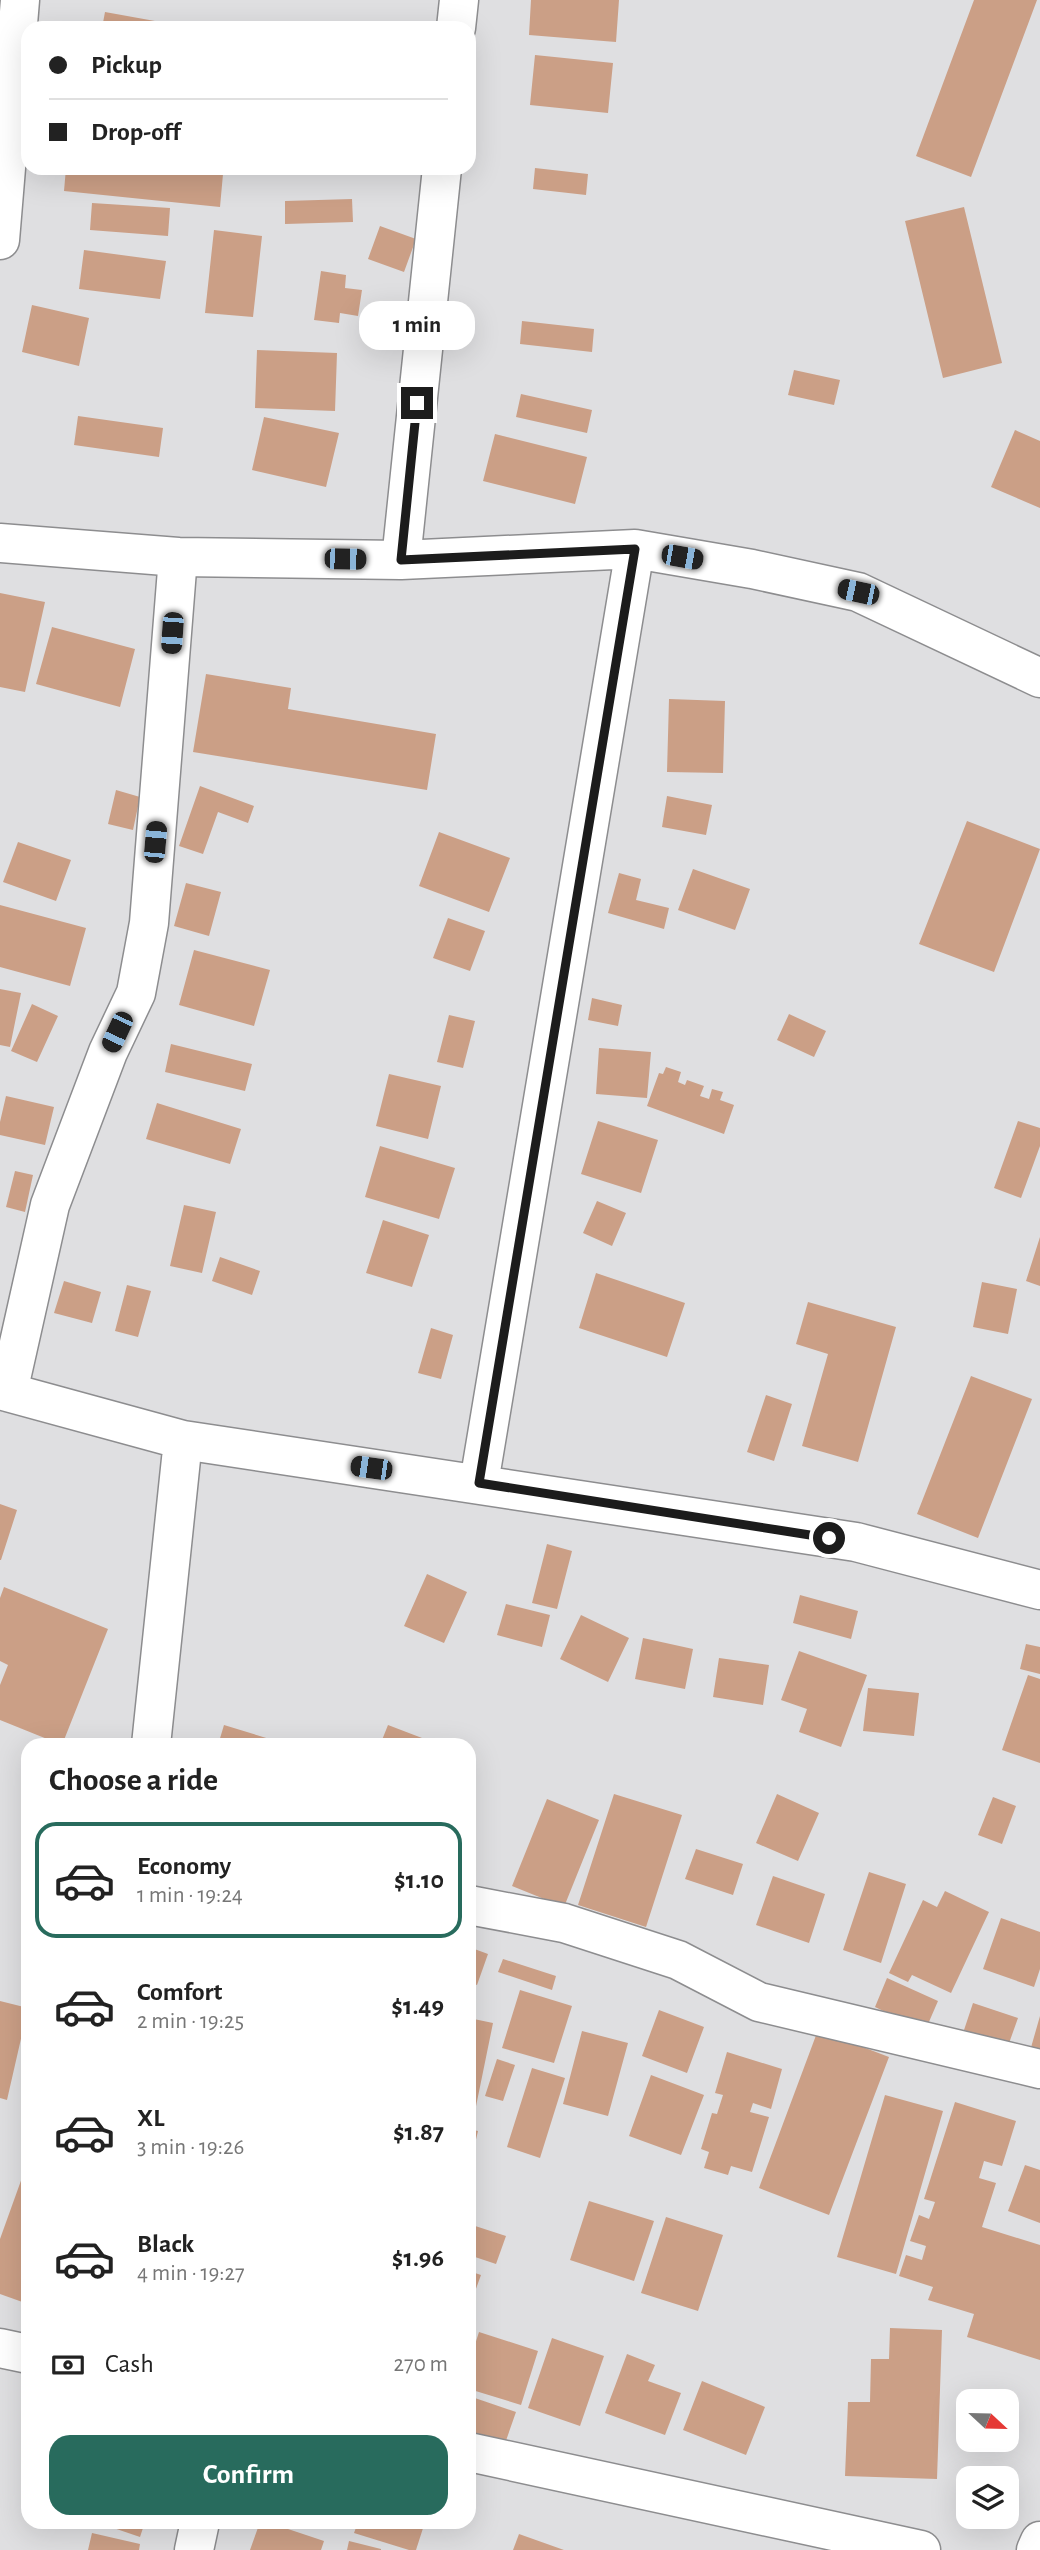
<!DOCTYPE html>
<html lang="en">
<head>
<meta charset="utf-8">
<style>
  :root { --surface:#fff; --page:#f6f6f6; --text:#222; --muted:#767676; --line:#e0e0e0; --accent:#286b5d }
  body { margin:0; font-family:"Alegreya Sans",sans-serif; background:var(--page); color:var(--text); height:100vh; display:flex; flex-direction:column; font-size:26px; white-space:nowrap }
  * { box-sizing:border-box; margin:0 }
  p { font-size:23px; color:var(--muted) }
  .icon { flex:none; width:38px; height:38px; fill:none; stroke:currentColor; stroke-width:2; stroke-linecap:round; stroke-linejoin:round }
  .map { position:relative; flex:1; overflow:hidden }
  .drawer { position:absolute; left:21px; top:1738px; width:455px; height:791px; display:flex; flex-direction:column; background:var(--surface); border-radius:21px; box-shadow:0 7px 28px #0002 }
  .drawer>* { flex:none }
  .guide { position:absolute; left:21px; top:21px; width:455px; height:154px; border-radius:21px; box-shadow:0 7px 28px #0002; display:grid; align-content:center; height:154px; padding:0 28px; background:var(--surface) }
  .needle { width:46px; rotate:112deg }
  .controls { position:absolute; left:956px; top:2389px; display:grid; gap:14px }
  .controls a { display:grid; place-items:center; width:63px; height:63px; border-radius:14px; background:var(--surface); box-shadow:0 7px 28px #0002; font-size:35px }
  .end { position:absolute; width:32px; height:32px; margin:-16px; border:9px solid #1c1c1c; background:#fff; box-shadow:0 0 0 4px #fff }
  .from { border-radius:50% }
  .bubble { position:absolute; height:49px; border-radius:21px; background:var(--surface); box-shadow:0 7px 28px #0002; font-size:23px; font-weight:600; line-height:49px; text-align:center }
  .car { position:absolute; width:21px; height:42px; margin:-21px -10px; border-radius:9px; box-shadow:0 0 5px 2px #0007; background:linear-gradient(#222 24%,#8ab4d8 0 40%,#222 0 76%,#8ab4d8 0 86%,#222 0) }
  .guide b { display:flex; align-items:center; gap:24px; height:66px; font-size:26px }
  .guide b+b { border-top:2px solid var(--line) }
  .guide i { width:18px; height:18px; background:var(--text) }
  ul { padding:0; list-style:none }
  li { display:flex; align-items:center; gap:21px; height:116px; margin:0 14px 10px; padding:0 14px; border:4px solid transparent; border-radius:21px }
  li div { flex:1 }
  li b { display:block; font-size:26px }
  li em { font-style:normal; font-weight:600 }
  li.active { border-color:var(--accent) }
  li>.icon { width:63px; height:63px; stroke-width:1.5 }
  h2 { padding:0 28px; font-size:32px; line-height:84px }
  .pay { display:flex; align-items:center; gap:18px; height:77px; padding:0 28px; font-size:26px }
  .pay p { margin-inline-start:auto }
  .primary-button { display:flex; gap:14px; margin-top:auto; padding:14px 28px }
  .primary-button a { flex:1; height:80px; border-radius:21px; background:var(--accent); color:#fff; font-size:28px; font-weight:600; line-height:80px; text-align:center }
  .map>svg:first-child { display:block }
  .building { fill:#cb9f86 }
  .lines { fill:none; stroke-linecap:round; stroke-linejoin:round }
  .minor-casing { stroke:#8d8d8f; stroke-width:41 }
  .minor { stroke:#fff; stroke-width:38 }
  .route { stroke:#1c1c1c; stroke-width:9 }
</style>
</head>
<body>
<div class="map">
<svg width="1040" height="2550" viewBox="0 0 1040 2550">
  <rect width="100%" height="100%" fill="#dfdfe1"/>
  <path class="building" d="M 531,0 L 619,0 L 616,42 L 529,35 Z
    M 974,0 L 1037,0 L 971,177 L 916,156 Z
    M 105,12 L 177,25 L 176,28 L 102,28 Z
    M 535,55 L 613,63 L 608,113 L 530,105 Z
    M 66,168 L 168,168 L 223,174 L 220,207 L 64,191 Z
    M 535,168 L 588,174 L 586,195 L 533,189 Z
    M 352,199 L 353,222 L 285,224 L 285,201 Z
    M 92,203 L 170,208 L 168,236 L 90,230 Z
    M 964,207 L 1002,363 L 943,378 L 905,221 Z
    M 380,226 L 416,239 L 404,272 L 368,259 Z
    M 214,230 L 262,236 L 253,317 L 205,313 Z
    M 84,250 L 166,261 L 160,299 L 79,289 Z
    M 321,271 L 346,275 L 345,288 L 362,290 L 358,316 L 340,313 L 339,323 L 314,320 Z
    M 32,305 L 89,318 L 79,366 L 22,352 Z
    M 522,321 L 594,329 L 592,352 L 520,344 Z
    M 257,350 L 337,353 L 335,411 L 255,408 Z
    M 794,370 L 840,380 L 834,405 L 788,395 Z
    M 521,394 L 592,410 L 587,433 L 516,417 Z
    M 78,416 L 163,428 L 159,457 L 74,445 Z
    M 264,417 L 339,433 L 326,487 L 252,470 Z
    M 1015,430 L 1040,441 L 1040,508 L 991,487 Z
    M 495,434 L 587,457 L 575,504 L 483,481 Z
    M 0,593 L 45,602 L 25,692 L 0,687 Z
    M 52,627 L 135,649 L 120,707 L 36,684 Z
    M 206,674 L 291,688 L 288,709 L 436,734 L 427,790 L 193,752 Z
    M 669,699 L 725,701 L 723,773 L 667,772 Z
    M 200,786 L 254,806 L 248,823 L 218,812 L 203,854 L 179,846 Z
    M 116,790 L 140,797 L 133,830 L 108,824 Z
    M 667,796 L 712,805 L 706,835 L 662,827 Z
    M 967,821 L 1040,849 L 994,972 L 919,944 Z
    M 439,832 L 510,858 L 489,912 L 419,886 Z
    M 18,842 L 71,860 L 56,901 L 3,882 Z
    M 693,869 L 750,889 L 735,930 L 678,910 Z
    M 619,873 L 641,879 L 636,900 L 669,908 L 664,929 L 608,913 Z
    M 186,883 L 221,892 L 209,936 L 174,926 Z
    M 0,905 L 86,928 L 70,986 L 0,967 Z
    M 448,918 L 485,931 L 470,971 L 433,958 Z
    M 194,950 L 270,970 L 254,1026 L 179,1005 Z
    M 0,989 L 21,993 L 10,1047 L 0,1045 Z
    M 592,998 L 622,1005 L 618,1026 L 588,1020 Z
    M 32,1004 L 58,1016 L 37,1062 L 11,1051 Z
    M 789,1014 L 826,1031 L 814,1057 L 777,1040 Z
    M 449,1015 L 475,1021 L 463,1068 L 437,1062 Z
    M 171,1044 L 252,1064 L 245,1091 L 165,1072 Z
    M 599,1048 L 651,1052 L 647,1098 L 596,1094 Z
    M 666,1067 L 681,1072 L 678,1082 L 685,1085 L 687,1080 L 704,1086 L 700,1096 L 709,1099 L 712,1089 L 723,1092 L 720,1100 L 734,1105 L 724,1134 L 647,1106 L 659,1073 L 663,1074 Z
    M 389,1074 L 441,1086 L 428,1139 L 376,1126 Z
    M 6,1096 L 54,1107 L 45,1145 L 0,1135 L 0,1122 Z
    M 157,1103 L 241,1129 L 230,1164 L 146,1139 Z
    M 598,1121 L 658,1140 L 641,1193 L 581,1174 Z
    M 1018,1121 L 1040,1128 L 1040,1146 L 1021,1198 L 994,1188 Z
    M 380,1146 L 455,1168 L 439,1219 L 365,1197 Z
    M 15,1171 L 33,1175 L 25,1212 L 6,1207 Z
    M 597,1201 L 626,1213 L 612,1246 L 583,1233 Z
    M 184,1205 L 216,1212 L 202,1273 L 170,1266 Z
    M 383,1220 L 429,1235 L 412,1287 L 366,1273 Z
    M 1040,1237 L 1040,1286 L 1026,1281 Z
    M 220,1257 L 260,1271 L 252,1295 L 212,1281 Z
    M 596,1273 L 685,1303 L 667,1357 L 579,1328 Z
    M 64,1281 L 101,1292 L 92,1323 L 54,1313 Z
    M 982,1282 L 1017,1289 L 1008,1334 L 973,1327 Z
    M 127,1285 L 151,1291 L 138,1337 L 115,1331 Z
    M 808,1302 L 896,1327 L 858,1462 L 802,1446 L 828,1354 L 796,1344 Z
    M 431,1328 L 453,1335 L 441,1379 L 418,1373 Z
    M 971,1376 L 1032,1399 L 978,1538 L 917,1514 Z
    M 766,1395 L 792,1404 L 774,1461 L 747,1452 Z
    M 0,1504 L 17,1510 L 1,1560 L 0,1560 Z
    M 547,1544 L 572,1551 L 557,1609 L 532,1603 Z
    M 427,1574 L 467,1592 L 444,1643 L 404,1626 Z
    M 4,1587 L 108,1629 L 62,1745 L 0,1720 L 0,1685 L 8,1665 L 0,1661 L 0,1598 Z
    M 800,1595 L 858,1611 L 851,1639 L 793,1623 Z
    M 506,1604 L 550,1615 L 542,1647 L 497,1635 Z
    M 581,1615 L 629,1638 L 608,1682 L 560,1659 Z
    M 643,1638 L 693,1649 L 685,1689 L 635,1679 Z
    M 1026,1644 L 1040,1647 L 1040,1674 L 1020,1669 Z
    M 799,1651 L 867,1675 L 841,1747 L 799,1732 L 807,1709 L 781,1700 Z
    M 719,1658 L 769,1665 L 763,1705 L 713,1697 Z
    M 1028,1675 L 1040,1679 L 1040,1763 L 1002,1750 Z
    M 868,1688 L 919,1693 L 914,1736 L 863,1731 Z
    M 224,1725 L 276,1741 L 274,1745 L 218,1745 Z
    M 388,1725 L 422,1738 L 419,1745 L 380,1745 Z
    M 614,1794 L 682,1815 L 646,1927 L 578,1905 Z
    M 777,1794 L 819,1813 L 798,1861 L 756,1843 Z
    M 993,1797 L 1016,1806 L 1002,1844 L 978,1835 Z
    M 547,1799 L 599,1820 L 564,1907 L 512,1886 Z
    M 696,1849 L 743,1864 L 733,1895 L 685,1879 Z
    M 869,1872 L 906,1884 L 881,1963 L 843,1950 Z
    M 773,1876 L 825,1894 L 809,1943 L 756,1925 Z
    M 945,1891 L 989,1912 L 951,1993 L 912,1975 L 908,1982 L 889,1973 L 923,1900 L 937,1907 Z
    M 1001,1918 L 1040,1932 L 1040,1969 L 1034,1987 L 983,1969 Z
    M 469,1947 L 488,1954 L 477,1985 L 469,1982 Z
    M 503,1959 L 556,1976 L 552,1990 L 498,1972 Z
    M 887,1978 L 938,2001 L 925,2031 L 875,2007 Z
    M 520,1990 L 572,2006 L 554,2063 L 502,2048 Z
    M 0,2001 L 28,2008 L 7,2100 L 0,2098 Z
    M 973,2003 L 1018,2018 L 1008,2046 L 964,2030 Z
    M 659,2010 L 704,2027 L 687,2073 L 642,2056 Z
    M 1040,2016 L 1040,2054 L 1030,2051 Z
    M 469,2018 L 493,2023 L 473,2121 L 469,2120 Z
    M 818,2030 L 889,2057 L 829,2215 L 759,2188 Z
    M 582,2031 L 628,2043 L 608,2116 L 563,2104 Z
    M 727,2052 L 782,2069 L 771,2109 L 753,2103 L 750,2112 L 769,2117 L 752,2172 L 731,2166 L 728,2175 L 704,2168 L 709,2152 L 701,2149 L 712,2113 L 717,2114 L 723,2095 L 715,2093 Z
    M 497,2059 L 515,2065 L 503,2101 L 485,2096 Z
    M 532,2068 L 565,2078 L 540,2158 L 507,2147 Z
    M 651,2075 L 704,2095 L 681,2155 L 629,2136 Z
    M 885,2095 L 943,2111 L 896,2274 L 837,2257 Z
    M 955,2102 L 1016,2121 L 1002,2166 L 984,2161 L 979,2178 L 996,2183 L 982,2227 L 1040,2245 L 1040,2360 L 967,2337 L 974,2314 L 928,2300 L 933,2287 L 899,2276 L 906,2255 L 922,2260 L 926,2246 L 910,2241 L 919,2215 L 929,2219 L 935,2202 L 924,2199 Z
    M 469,2129 L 478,2131 L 470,2165 L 469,2165 Z
    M 1025,2165 L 1040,2170 L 1040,2223 L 1008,2211 Z
    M 23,2175 L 28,2176 L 28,2304 L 0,2294 L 0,2239 Z
    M 589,2201 L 654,2221 L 634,2281 L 570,2260 Z
    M 666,2217 L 723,2235 L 698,2311 L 641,2293 Z
    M 469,2224 L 506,2236 L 496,2264 L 469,2255 Z
    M 469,2271 L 481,2275 L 469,2308 Z
    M 890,2328 L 942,2330 L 937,2479 L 845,2476 L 848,2402 L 870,2402 L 871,2359 L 889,2359 Z
    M 479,2332 L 538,2351 L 521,2405 L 469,2389 L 469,2363 Z
    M 552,2338 L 604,2356 L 580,2426 L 528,2408 Z
    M 627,2354 L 655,2365 L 648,2381 L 681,2393 L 665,2435 L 605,2413 Z
    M 702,2381 L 765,2407 L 746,2455 L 683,2430 Z
    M 469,2396 L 516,2412 L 502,2452 L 469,2441 Z
    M 96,2522 L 145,2522 L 140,2537 Z
    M 260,2522 L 267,2522 L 324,2541 L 321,2550 L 250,2550 Z
    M 358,2522 L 425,2522 L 416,2550 L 409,2550 L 354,2533 Z
    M 92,2533 L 140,2544 L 139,2550 L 88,2550 Z
    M 519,2534 L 564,2550 L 513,2550 Z
    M 349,2541 L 381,2549 L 381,2550 L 347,2550 Z"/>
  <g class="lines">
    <g class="minor-casing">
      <path id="minor" d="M 456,28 L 459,0
        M 0,240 L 20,0
        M 0,543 L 178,557 L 401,560 L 635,549 L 752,569 L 858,592 L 1040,678
        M 401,560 L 442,168
        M 0,1390 L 183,1440 L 856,1542 L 1040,1590
        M 8,1392 L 50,1205 L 108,1052 L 136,993 L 149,923 L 178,557
        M 479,1483 L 635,549
        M 151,1745 L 183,1440
        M 469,1905 L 564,1923 L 678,1960 L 759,2002 L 1040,2069
        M 0,2348 L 28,2354
        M 469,2452 L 921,2550
        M 194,2550 L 200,2522
        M 1036,2550 L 1040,2541"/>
    </g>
    <use href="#minor" class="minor"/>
  </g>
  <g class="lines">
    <path class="route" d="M 417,403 L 401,560 L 635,549 L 479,1483 L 829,1538"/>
  </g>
</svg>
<div class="controls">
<a><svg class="needle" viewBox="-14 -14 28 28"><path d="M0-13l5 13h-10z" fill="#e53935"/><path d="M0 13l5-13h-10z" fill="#767676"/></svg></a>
<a><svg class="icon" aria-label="layers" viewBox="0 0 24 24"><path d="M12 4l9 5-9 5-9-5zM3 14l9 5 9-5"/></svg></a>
</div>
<i class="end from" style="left:829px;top:1538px"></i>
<i class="end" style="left:417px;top:403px"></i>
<div class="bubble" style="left:359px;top:301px;width:116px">1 min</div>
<i class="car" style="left:682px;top:557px;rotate:100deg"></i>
<i class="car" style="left:345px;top:559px;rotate:91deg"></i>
<i class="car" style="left:858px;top:592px;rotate:282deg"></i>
<i class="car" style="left:172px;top:633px;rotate:184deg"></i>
<i class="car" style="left:155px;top:842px;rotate:5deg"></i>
<i class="car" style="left:117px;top:1032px;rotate:205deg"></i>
<i class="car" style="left:371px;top:1468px;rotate:278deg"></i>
<div class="guide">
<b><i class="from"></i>Pickup</b>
<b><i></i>Drop-off</b>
</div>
<section class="drawer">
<h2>Choose a ride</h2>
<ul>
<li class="active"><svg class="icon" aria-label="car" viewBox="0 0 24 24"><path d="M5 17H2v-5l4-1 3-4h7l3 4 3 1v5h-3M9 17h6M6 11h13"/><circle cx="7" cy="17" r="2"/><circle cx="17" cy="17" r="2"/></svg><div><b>Economy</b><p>1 min · 19:24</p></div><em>$1.10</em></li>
<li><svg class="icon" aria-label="car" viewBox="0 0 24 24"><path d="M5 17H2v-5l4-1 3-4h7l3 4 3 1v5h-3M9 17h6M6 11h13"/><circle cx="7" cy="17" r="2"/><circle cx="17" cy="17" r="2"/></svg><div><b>Comfort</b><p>2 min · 19:25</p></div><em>$1.49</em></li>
<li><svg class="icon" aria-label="car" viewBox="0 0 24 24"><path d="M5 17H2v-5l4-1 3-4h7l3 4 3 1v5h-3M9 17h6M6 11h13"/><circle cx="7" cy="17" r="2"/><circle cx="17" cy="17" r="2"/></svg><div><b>XL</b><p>3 min · 19:26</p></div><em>$1.87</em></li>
<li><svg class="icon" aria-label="car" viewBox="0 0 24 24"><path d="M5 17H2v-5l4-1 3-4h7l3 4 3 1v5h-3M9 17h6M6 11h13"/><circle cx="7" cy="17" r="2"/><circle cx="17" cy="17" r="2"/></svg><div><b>Black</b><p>4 min · 19:27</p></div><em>$1.96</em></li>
</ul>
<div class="pay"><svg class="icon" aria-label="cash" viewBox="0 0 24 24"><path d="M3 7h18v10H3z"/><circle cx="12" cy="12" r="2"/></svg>Cash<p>270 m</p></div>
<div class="primary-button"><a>Confirm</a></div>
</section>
</div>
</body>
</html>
